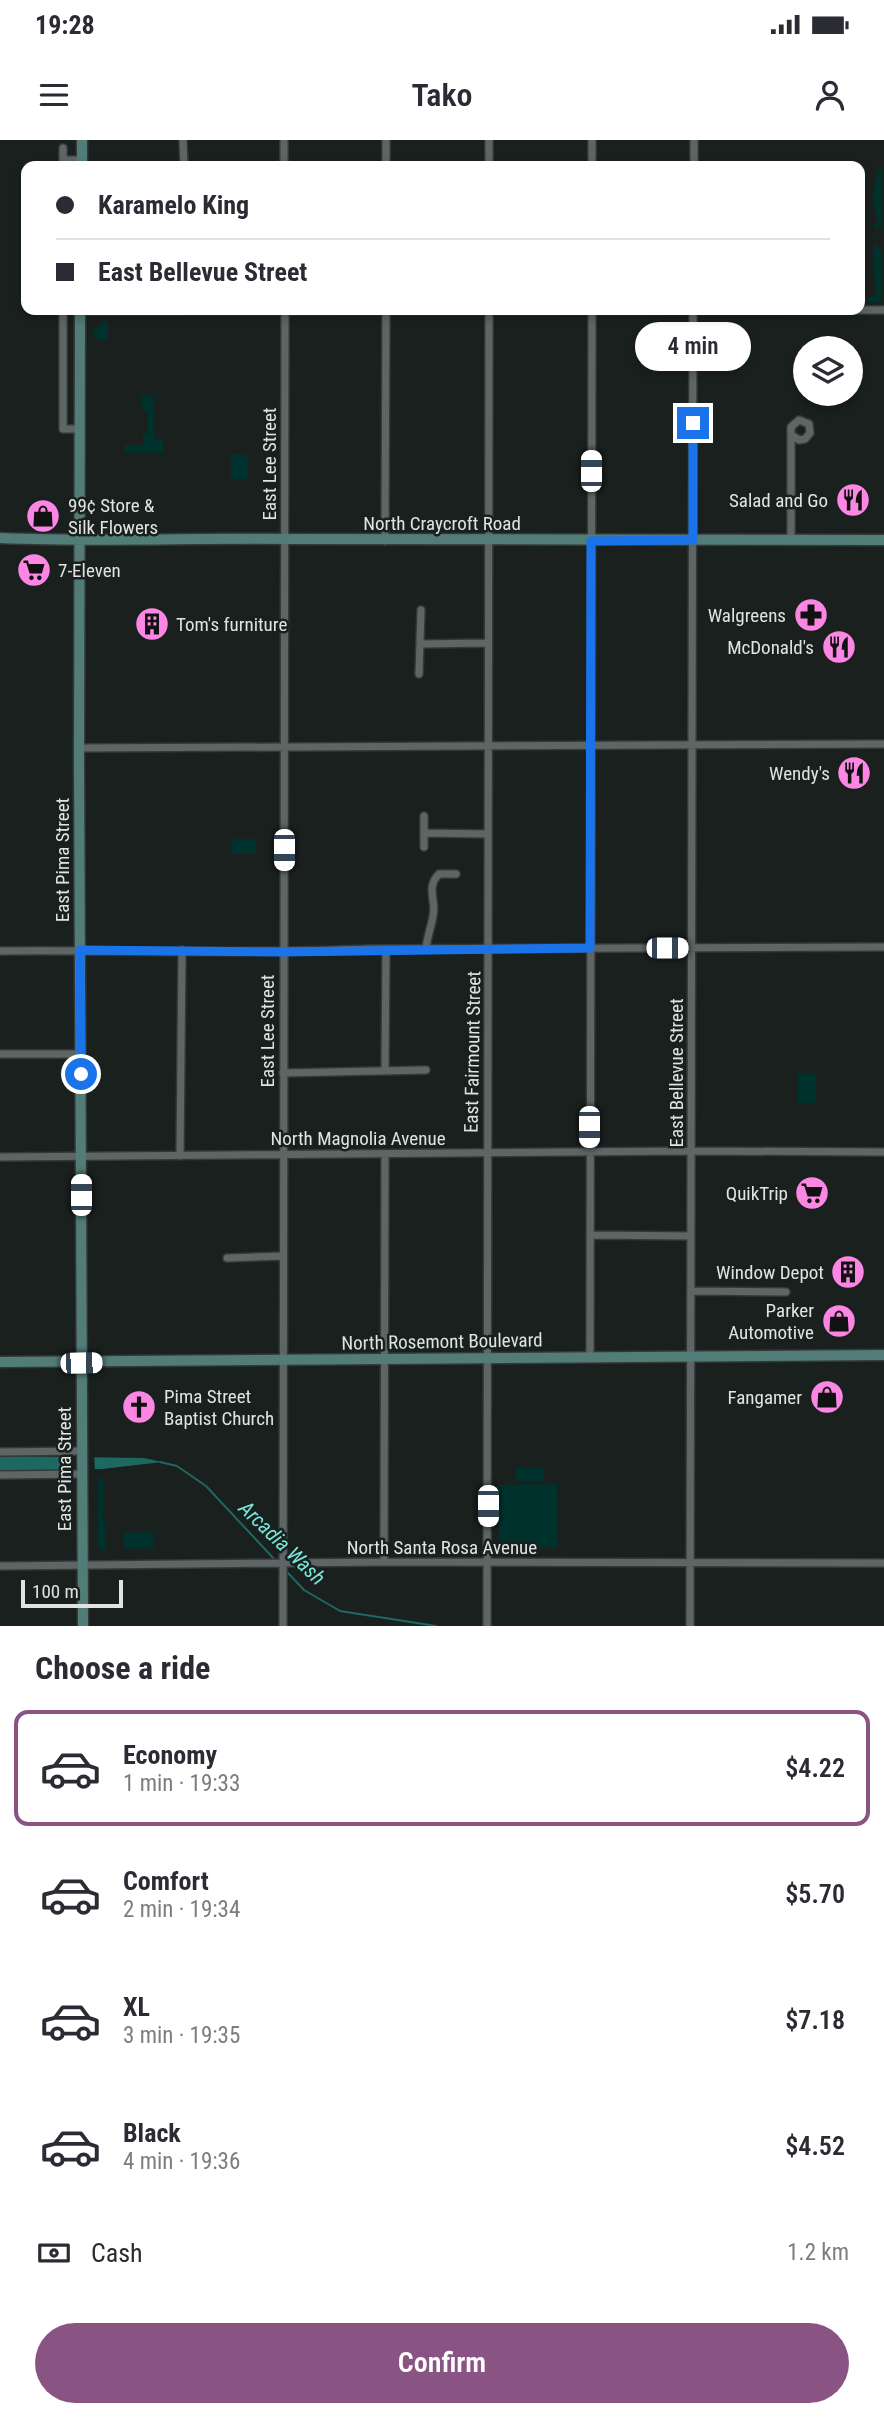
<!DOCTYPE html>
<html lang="en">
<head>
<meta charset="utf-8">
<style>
  :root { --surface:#fff; --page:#f2f2f3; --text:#2b2b33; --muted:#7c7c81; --line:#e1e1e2; --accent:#895483 }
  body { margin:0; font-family:"Roboto Condensed",sans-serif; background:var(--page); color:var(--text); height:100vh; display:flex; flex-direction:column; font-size:26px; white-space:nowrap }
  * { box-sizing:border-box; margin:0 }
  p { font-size:23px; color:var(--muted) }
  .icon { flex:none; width:38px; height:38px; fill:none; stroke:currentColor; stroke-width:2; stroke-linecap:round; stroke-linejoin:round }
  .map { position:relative; height:1486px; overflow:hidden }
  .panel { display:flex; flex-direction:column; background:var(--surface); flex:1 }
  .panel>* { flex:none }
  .top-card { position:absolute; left:21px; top:21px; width:844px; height:154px; border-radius:14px; box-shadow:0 4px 10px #0003; display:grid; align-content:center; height:154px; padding:0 35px; background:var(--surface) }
  .fabs { position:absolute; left:793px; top:196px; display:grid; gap:14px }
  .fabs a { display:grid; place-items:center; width:70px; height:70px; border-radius:50%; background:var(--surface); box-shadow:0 4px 10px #0003; font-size:35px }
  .scale { position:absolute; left:21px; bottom:18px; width:102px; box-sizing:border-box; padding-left:7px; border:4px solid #dfe4e3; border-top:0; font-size:19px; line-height:24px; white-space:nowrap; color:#dfe4e3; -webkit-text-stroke:5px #19201e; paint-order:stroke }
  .end { position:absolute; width:32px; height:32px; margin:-16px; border:9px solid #1a73e8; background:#fff; box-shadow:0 0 0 4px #fff }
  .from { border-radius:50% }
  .bubble { position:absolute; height:49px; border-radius:24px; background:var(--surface); box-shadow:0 4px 10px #0003; font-size:23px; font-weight:600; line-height:49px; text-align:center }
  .car { position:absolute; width:21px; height:42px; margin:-21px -10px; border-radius:9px; box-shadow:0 0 5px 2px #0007; background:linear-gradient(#fff 24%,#345 0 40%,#fff 0 76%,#345 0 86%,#fff 0) }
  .top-card b { display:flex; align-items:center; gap:24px; height:66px; font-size:26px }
  .top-card b+b { border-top:2px solid var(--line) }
  .top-card i { width:18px; height:18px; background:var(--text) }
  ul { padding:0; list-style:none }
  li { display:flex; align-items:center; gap:21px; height:116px; margin:0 14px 10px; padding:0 21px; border:4px solid transparent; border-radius:14px }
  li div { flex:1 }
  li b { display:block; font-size:26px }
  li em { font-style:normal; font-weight:600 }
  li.active { border-color:var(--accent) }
  li>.icon { width:63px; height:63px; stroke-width:1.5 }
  h2 { padding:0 35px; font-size:32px; line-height:84px }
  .pay { display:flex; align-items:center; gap:18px; height:77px; padding:0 35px; font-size:26px }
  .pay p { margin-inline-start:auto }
  .primary-button { display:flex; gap:14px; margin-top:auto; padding:14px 35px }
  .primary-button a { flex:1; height:80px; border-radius:42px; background:var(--accent); color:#fff; font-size:28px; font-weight:600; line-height:80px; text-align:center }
  .status { display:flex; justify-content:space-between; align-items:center; height:49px; padding:0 35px; background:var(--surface); direction:ltr }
  .status svg { height:19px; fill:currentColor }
  header { display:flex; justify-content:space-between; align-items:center; height:91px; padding:0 35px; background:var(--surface); font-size:32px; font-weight:600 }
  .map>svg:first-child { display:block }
  .green { fill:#00322d }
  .water { fill:#1d6961 }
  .pier { fill:#19201e }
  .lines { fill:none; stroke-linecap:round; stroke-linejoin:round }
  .stream { stroke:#1d6961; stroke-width:2 }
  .street-casing { stroke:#343938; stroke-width:10 }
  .secondary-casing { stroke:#343938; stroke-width:13 }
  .street { stroke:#5e6665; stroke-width:7 }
  .secondary { stroke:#527c78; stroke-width:10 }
  .route { stroke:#1a73e8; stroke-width:9 }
  .labels { text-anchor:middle; stroke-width:5; stroke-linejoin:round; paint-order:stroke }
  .street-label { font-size:19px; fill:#dfe4e3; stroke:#19201e }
  .poi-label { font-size:19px; fill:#dfe4e3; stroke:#19201e; text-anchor:end }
  .water-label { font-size:21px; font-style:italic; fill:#78e5d8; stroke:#19201e }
</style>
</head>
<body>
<div class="status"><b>19:28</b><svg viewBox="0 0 49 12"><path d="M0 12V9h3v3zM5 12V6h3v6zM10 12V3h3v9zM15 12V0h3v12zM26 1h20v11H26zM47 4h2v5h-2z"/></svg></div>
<header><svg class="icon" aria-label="menu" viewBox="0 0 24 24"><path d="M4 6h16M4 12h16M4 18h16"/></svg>Tako<svg class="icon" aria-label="person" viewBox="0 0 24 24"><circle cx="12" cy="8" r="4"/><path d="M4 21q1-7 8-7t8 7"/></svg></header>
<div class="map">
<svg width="884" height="1486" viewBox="0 0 884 1486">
  <rect width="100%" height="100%" fill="#19201e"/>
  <path class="green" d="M 877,28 L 882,30 L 881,87 L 874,88 L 874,85 L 878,81 C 877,72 873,66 873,58 C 873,47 878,38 877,28 Z
    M 873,106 L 877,106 L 882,113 L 881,160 L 871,164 L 866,157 L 871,158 L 877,153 L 874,134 Z
    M 102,181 L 108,181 L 107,200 L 95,200 L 93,189 L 97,189 Z
    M 142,256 L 153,256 L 155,300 L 163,300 L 163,313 L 125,313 L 125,305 L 143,305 L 143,294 L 148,294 L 148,271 L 142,270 Z
    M 231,314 L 248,315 L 248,339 L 231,339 Z
    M 232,699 L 256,699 L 256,714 L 232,714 Z
    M 797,933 L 816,933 L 816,963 L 798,963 Z
    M 544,1327 L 544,1341 L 516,1342 L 516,1328 Z
    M 104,1338 L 103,1382 L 105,1382 L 106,1410 L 98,1408 L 98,1339 Z
    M 557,1344 L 558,1408 L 499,1407 L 498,1345 Z
    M 153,1392 L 154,1408 L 124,1409 L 123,1393 Z"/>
  <path class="water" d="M 0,1316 L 144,1318 L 162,1322 L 102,1329 L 0,1331 Z"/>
  <path class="pier" d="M 69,1314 L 94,1314 L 95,1331 L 70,1332 Z"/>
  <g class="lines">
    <path class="stream" d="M 160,1322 L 177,1326 L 206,1346 L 276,1421
      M 287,1432 L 304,1450 L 340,1471 L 436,1486"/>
    <g class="street-casing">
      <path id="street" d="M 183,0 L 184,26
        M 386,0 L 386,26
        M 63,8 L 63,26
        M 63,20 L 82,20
        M 284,26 L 284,0
        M 489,26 L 489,0
        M 592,26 L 592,0
        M 694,26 L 694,0
        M 63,170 L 63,289 L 81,289
        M 80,171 L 884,170
        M 791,400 L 791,287 L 799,280 L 809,284 L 810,293 L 805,299 L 799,300 L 793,296
        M 385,401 L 386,170
        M 420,504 L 488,503
        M 419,534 L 421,470
        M 79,608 L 884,604
        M 424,676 L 424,707
        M 424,693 L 488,694
        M 426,809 C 427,797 431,788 433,776 C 437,761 425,748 439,734 L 456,734
        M 0,811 C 123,810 246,814 369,809 L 884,807
        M 0,914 L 81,914
        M 385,931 L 386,810
        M 283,933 L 426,930
        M 180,1016 L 182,810
        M 0,1017 L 691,1011 L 884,1012
        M 591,1095 L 691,1096
        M 227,1118 L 283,1116
        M 691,1151 L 786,1152
        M 590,1217 L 592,170
        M 0,1312 L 82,1311
        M 0,1335 L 82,1334
        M 384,1422 L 385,1014
        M 0,1426 L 384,1422 L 884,1423
        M 283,1486 L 285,170
        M 487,1486 L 489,170
        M 690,1486 L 693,170"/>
    </g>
    <g class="secondary-casing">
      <path id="secondary" d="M 82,26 L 82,0
        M 80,170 L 79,622 L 83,1486
        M 0,398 C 95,402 190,398 286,399 C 485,401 685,398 884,400
        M 0,1222 L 884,1215"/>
    </g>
    <use href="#street" class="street"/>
    <use href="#secondary" class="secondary"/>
  </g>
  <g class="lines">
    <path class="route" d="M 81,934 L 80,810 L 283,812 L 590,808 L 591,401 L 693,400 L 693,283"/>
  </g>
  <defs>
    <g id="restaurant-disc" transform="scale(1.75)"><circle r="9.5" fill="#fc86e4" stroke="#19201e"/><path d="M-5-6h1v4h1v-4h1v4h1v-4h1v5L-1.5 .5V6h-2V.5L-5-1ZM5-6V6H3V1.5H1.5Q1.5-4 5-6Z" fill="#111"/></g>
    <g id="shop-disc" transform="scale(1.75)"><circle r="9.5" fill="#fc86e4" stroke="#19201e"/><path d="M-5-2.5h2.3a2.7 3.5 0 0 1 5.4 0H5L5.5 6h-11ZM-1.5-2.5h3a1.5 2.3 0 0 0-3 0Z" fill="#111"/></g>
    <g id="supermarket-disc" transform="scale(1.75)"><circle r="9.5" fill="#fc86e4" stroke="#19201e"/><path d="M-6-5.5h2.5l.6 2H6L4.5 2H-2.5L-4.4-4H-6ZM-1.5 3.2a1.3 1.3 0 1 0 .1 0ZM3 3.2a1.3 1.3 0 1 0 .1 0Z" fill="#111"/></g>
    <g id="pharmacy-disc" transform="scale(1.75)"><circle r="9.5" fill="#fc86e4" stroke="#19201e"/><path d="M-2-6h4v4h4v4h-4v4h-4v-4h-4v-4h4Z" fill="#111"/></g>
    <g id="building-disc" transform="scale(1.75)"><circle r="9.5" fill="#fc86e4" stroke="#19201e"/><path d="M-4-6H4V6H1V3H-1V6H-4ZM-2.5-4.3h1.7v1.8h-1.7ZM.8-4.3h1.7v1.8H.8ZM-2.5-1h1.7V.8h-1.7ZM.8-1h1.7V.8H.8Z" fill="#111"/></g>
    <g id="church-disc" transform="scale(1.75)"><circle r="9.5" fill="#fc86e4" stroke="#19201e"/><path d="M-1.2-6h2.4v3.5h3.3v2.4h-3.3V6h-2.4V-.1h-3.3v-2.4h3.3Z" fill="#111"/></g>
  </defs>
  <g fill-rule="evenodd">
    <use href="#restaurant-disc" x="853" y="360"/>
    <use href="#shop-disc" x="43" y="376"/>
    <use href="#supermarket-disc" x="34" y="430"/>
    <use href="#pharmacy-disc" x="811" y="475"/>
    <use href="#building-disc" x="152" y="484"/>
    <use href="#restaurant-disc" x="839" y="507"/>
    <use href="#restaurant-disc" x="854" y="633"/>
    <use href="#supermarket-disc" x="812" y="1053"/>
    <use href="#building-disc" x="848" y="1132"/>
    <use href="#shop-disc" x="839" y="1181"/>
    <use href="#shop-disc" x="827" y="1257"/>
    <use href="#church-disc" x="139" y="1267"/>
  </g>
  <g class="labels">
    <g class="street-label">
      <text transform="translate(269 324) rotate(-90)" y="7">East Lee Street</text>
      <text x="442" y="390">North Craycroft Road</text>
      <text transform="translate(62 720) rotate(-90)" y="7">East Pima Street</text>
      <text transform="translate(267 891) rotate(-90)" y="7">East Lee Street</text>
      <text transform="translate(472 912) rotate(-89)" y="7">East Fairmount Street</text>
      <text transform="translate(676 933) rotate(-90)" y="7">East Bellevue Street</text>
      <text x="358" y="1005">North Magnolia Avenue</text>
      <text transform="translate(442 1201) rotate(-1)" y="7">North Rosemont Boulevard</text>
      <text transform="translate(64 1329) rotate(-90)" y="7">East Pima Street</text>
      <text x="442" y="1414">North Santa Rosa Avenue</text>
    </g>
    <g class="poi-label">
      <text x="828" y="367">Salad and Go</text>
      <text x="68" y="372" text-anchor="start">99¢ Store &amp;<tspan x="68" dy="22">Silk Flowers</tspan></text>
      <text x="58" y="437" text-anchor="start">7-Eleven</text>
      <text x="786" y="482">Walgreens</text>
      <text x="176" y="491" text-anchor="start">Tom's furniture</text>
      <text x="814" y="514">McDonald's</text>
      <text x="830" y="640">Wendy's</text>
      <text x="788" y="1060">QuikTrip</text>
      <text x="824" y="1139">Window Depot</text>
      <text x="814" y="1177">Parker<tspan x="814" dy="22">Automotive</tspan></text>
      <text x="164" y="1263" text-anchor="start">Pima Street<tspan x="164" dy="22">Baptist Church</tspan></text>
      <text x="802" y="1264">Fangamer</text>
    </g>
    <g class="water-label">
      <text transform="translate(282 1403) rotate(44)" y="7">Arcadia Wash</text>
    </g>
  </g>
</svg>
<div class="fabs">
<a><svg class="icon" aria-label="layers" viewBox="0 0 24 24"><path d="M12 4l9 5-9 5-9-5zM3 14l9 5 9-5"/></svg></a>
</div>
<div class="scale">100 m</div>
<i class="end from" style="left:81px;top:934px"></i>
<i class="end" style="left:693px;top:283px"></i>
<div class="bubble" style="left:635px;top:182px;width:116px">4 min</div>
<i class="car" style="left:591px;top:331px;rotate:0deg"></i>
<i class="car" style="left:284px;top:710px;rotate:180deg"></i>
<i class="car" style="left:667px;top:808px;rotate:90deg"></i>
<i class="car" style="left:589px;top:987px;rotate:180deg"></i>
<i class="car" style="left:81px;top:1055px;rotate:0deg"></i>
<i class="car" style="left:81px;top:1223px;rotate:89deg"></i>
<i class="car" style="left:488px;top:1366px;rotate:180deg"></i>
<div class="top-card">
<b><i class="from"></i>Karamelo King</b>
<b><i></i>East Bellevue Street</b>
</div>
</div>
<section class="panel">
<h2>Choose a ride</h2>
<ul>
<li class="active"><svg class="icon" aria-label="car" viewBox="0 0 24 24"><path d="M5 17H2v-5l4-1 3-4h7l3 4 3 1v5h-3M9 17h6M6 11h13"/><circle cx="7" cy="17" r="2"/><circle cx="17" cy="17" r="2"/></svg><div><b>Economy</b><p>1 min · 19:33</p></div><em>$4.22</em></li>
<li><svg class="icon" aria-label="car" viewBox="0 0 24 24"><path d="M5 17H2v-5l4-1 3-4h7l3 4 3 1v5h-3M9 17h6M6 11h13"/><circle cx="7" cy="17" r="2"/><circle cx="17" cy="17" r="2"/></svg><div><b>Comfort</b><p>2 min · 19:34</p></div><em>$5.70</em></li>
<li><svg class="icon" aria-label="car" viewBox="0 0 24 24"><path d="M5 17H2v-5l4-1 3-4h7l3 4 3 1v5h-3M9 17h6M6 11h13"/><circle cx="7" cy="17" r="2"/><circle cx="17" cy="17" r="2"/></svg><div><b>XL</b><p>3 min · 19:35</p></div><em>$7.18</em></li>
<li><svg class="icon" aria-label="car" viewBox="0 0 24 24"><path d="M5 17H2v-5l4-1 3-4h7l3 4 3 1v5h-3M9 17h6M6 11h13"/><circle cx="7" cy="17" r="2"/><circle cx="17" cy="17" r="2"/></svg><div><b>Black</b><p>4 min · 19:36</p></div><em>$4.52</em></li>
</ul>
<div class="pay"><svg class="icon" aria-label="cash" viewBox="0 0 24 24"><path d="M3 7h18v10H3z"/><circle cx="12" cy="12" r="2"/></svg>Cash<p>1.2 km</p></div>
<div class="primary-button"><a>Confirm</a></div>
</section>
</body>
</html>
